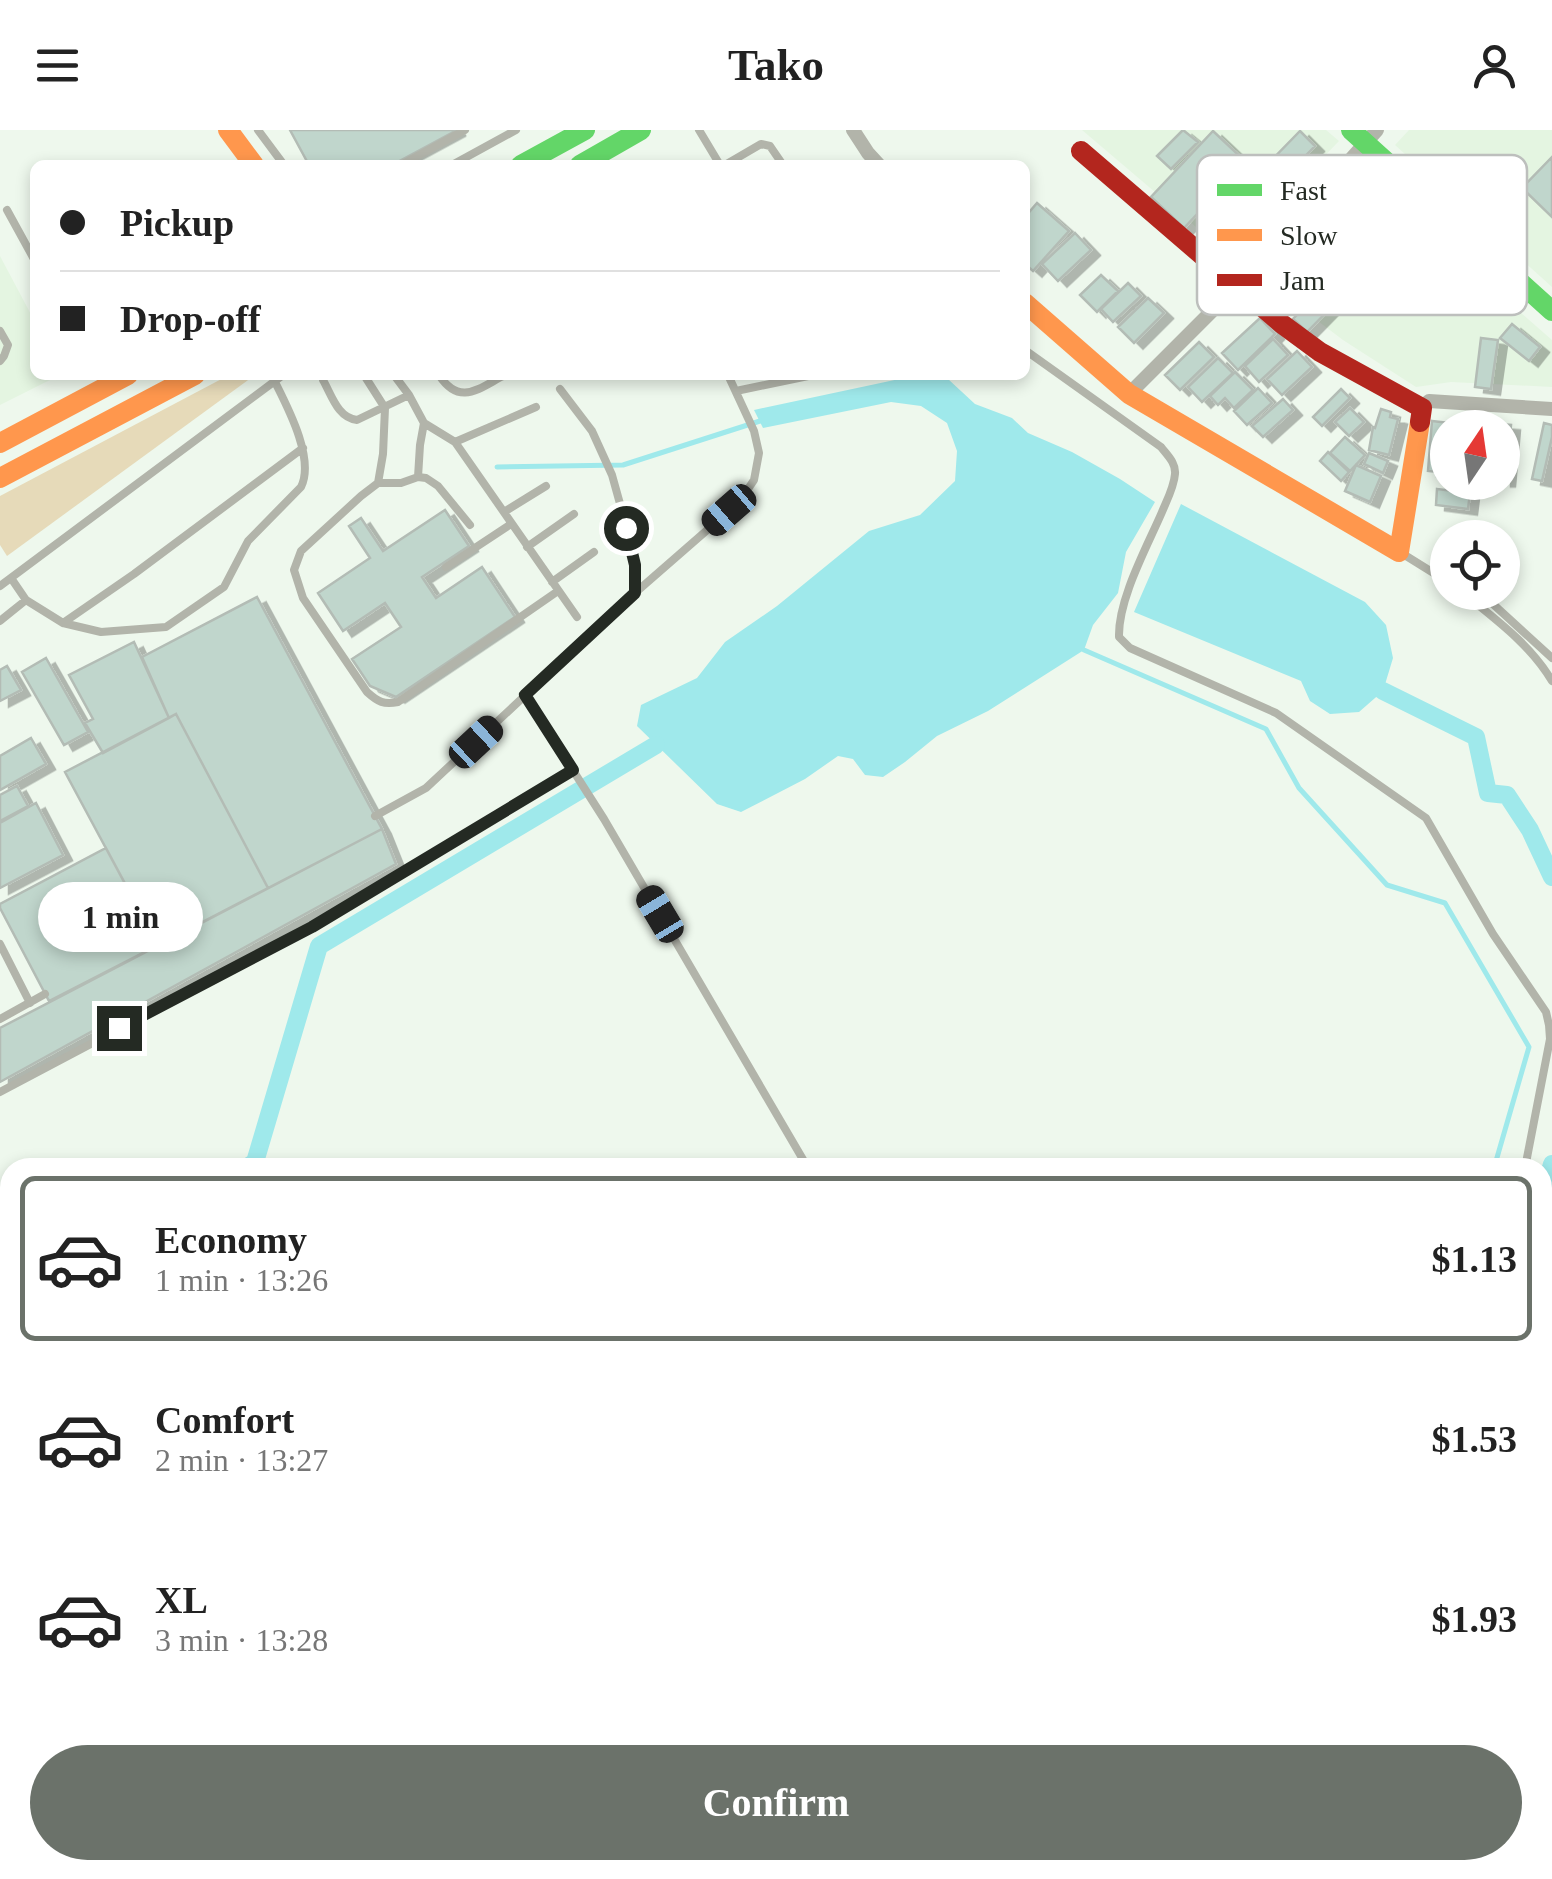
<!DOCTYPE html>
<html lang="en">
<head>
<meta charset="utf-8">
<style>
  :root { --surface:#fff; --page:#f2f2f2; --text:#222; --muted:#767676; --line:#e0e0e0; --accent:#6b726a }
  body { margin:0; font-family:Georgia,serif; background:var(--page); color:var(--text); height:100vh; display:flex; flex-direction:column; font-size:38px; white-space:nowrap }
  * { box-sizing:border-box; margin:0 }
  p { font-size:32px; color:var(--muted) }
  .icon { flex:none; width:55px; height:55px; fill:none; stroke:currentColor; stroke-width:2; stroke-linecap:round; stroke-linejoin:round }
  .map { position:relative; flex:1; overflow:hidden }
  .drawer { position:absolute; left:0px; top:1028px; width:1552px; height:722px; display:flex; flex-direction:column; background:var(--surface); border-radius:30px 30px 0 0; box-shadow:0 5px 15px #0003 }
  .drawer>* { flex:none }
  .top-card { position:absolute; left:30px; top:30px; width:1000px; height:220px; border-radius:15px; box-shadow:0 5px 15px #0003; display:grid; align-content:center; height:220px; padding:0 30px; background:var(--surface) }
  .needle { width:65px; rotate:13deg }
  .controls { position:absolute; left:1430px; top:280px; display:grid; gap:20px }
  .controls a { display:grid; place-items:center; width:90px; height:90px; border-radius:50%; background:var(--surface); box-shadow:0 5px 15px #0003; font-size:50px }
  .end { position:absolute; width:45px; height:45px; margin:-22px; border:12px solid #242a23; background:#fff; box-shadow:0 0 0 5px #fff }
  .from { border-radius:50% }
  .bubble { position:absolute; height:70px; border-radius:35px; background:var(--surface); box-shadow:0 5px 15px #0003; font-size:32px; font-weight:700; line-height:70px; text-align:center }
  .car { position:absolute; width:30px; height:60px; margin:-30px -15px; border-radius:12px; box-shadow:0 0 8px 2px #0007; background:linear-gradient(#222 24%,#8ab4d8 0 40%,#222 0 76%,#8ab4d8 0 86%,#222 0) }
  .top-card b { display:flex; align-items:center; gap:35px; height:95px; font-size:38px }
  .top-card b+b { border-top:2px solid var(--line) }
  .top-card i { width:25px; height:25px; background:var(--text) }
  ul { padding:18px 0 0; list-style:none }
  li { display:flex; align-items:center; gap:30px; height:165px; margin:0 20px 15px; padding:0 10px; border:5px solid transparent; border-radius:15px }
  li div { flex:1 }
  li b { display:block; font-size:38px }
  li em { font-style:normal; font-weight:700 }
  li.on { border-color:var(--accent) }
  li>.icon { width:90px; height:90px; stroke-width:1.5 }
  .cta { display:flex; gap:20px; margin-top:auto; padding:20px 30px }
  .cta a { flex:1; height:115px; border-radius:60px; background:var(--accent); color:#fff; font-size:40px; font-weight:700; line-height:115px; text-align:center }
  header { display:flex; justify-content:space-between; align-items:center; height:130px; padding:0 30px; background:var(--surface); font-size:45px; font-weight:700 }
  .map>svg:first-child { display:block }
  .built { fill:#e4f5e1 }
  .green { fill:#e6dab9 }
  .water { fill:#9fe9eb }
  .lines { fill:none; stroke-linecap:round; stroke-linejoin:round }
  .stream { stroke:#9fe9eb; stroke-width:5 }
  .canal { stroke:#9fe9eb; stroke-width:18 }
  .runway { stroke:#ced5ca; stroke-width:108 }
  .building { fill:#c0d6cc; stroke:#b3bcb5; stroke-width:2.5; filter:url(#shadow) }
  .path { stroke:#b7bcb2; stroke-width:2.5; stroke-dasharray:10 5; stroke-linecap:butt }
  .lane { stroke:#b2b4aa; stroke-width:8 }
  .street { stroke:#b2b4aa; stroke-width:14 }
  .fast { stroke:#63d668; stroke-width:20 }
  .slow { stroke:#ff974d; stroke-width:20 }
  .jam { stroke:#b3261e; stroke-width:20 }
  .route { stroke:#242a23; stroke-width:12 }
  .key { fill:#fff; stroke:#bdbfbd; stroke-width:2.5 }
  .key-label { font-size:28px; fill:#242a23 }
</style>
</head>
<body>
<header><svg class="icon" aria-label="menu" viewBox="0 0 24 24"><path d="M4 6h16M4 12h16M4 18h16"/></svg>Tako<svg class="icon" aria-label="person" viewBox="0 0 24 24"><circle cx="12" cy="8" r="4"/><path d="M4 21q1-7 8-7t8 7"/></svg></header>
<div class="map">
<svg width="1552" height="1749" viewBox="0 0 1552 1749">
  <defs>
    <filter id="shadow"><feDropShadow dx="9" dy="5.5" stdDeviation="0" flood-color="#0004"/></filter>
  </defs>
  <rect width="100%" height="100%" fill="#eef8ed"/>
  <path class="built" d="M 1082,0 L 1326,0 L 1339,11 L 1229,125 Z
    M 1409,0 L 1552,0 L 1552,157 L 1395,15 Z
    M 1367,48 L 1552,210 L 1552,257 L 1451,252 L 1416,257 L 1343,210 L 1269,154 Z
    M 0,126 L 35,192 L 35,245 L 60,245 L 0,275 Z"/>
  <path class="green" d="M 229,245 L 255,245 L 7,426 L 0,415 L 0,366 Z"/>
  <path class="water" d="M 918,245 L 948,249 L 975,274 L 1012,288 L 1028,303 L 1072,322 L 1120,349 L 1155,372 L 1126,422 L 1118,463 L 1093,495 L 1084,520 L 988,581 L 937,606 L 905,632 L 883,647 L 865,645 L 853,629 L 838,626 L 805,649 L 741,682 L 717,674 L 637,596 L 641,575 L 697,548 L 725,512 L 777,476 L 869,401 L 920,385 L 955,351 L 957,321 L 947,293 L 921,276 L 891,272 L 763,298 L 754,280 Z
    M 1181,374 L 1365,472 L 1386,495 L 1393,528 L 1383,561 L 1359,582 L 1330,584 L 1310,571 L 1301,551 L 1134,482 Z
    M 1248,1740 L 1384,1740 L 1381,1749 L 1253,1749 Z"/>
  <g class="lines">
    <path class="stream" d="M 497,337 L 623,335 L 760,291
      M 1084,520 L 1266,599 L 1299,658 L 1387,755 L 1445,773 L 1529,917 L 1494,1038
      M 1542,1655 L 1552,1657"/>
    <path class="canal" d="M 1383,561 L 1476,607 L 1488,663 L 1507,665 L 1530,700 L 1552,747
      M 246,1038 L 255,1032 L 319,816 L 656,615
      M 1542,1068 L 1552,1034
      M 0,1174 L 10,1169
      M 497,1749 L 503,1740"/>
    <path class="runway" d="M 18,1749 L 32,1740"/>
  </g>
  <path class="building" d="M 290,0 L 457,0 L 392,35 L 309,35 Z
    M 1183,0 L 1198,12 L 1171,39 L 1157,26 Z
    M 1213,1 L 1246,32 L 1184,98 L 1151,67 Z
    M 1300,1 L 1315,16 L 1276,56 L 1261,41 Z
    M 1552,27 L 1552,87 L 1522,58 Z
    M 1037,73 L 1069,101 L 1033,141 L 1025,134 L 1025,87 Z
    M 1075,103 L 1091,120 L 1058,151 L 1042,134 Z
    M 1101,145 L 1118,161 L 1097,182 L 1080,165 Z
    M 1334,146 L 1348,160 L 1307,202 L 1293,189 Z
    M 1128,153 L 1141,166 L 1113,192 L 1101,179 Z
    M 1148,168 L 1164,183 L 1134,213 L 1118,197 Z
    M 1260,188 L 1275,204 L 1238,240 L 1222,223 Z
    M 1512,194 L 1540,217 L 1529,231 L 1500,208 Z
    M 1481,208 L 1498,210 L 1491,259 L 1475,257 Z
    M 1273,209 L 1288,225 L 1259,252 L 1245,236 Z
    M 1199,212 L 1214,227 L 1180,260 L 1165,245 Z
    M 1297,221 L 1312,237 L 1282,265 L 1267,249 Z
    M 1218,228 L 1233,243 L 1202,272 L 1188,257 Z
    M 1235,242 L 1253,260 L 1234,278 L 1225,268 L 1218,275 L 1210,266 Z
    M 1258,258 L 1272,273 L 1247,295 L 1234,281 Z
    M 1341,259 L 1350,268 L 1322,296 L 1313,287 Z
    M 1283,269 L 1293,280 L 1263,307 L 1252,296 Z
    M 1350,278 L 1364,292 L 1349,306 L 1335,292 Z
    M 1381,279 L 1391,282 L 1390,287 L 1398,289 L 1389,325 L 1369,320 L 1373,297 L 1375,298 Z
    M 1432,291 L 1459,294 L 1458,298 L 1448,298 L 1448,343 L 1428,341 Z
    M 1544,293 L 1552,295 L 1552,307 L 1542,351 L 1532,349 Z
    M 1500,294 L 1511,295 L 1506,351 L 1502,351 L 1502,298 L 1500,298 Z
    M 1345,307 L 1365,325 L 1350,341 L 1330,323 Z
    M 1328,322 L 1349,342 L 1341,351 L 1320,331 Z
    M 1369,323 L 1388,331 L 1383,343 L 1364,334 Z
    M 1356,335 L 1381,346 L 1370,372 L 1345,361 Z
    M 1437,359 L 1470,363 L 1468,379 L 1436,375 Z
    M 445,380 L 469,416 L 422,447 L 436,468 L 482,437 L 515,487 L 396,567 L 370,556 L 352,529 L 401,497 L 385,473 L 343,501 L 318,463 L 370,428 L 349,396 L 361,388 L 383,421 Z
    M 257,467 L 382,699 L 268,758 L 176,584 L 169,588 L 142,527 Z
    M 134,512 L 169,588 L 103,623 L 85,593 L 93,589 L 69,545 Z
    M 46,528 L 88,602 L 64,615 L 22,542 Z
    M 7,536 L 21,560 L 0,571 L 0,540 Z
    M 176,584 L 268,758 L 158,815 L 65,642 Z
    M 31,608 L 46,634 L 0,660 L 0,626 Z
    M 17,656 L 28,676 L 0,691 L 0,665 Z
    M 36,673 L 63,725 L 0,758 L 0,693 Z
    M 382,699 L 396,734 L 0,952 L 0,898 Z
    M 106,718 L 158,815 L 49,871 L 0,778 L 0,774 Z"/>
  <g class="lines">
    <path class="path" d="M 1224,1740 L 1229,1749"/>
    <path class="lane" d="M 258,0 L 284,35
      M 699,0 L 720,35
      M 401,35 L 465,0
      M 452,35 L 516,0
      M 725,35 L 761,14 L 770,16 L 783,35
      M 7,80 L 35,131
      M 0,201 L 8,215 L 4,226 L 0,231
      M 1025,220 L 1161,317 C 1168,326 1176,333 1175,344 C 1174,357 1167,370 1162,382 C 1147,417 1118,469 1119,507 L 1130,518 L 1276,583 L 1426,688 L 1493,804 L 1546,882 L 1549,895 L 1550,909 L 1525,1038
      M 323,245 L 323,250 C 332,266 338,288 357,290 L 409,265
      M 364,245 L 385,278 L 383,324 L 378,353 L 361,366 L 301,421 L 294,440 L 303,468 L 367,562 C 378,572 384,575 398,572 L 558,461
      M 394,245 L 409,265 L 424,293 L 455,312 L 577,487
      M 439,245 C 460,277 479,258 505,245
      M 560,259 L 592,301 L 612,345 L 634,424 L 635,463
      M 736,261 L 813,245
      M 455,312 L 536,277
      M 418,347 L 420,315 L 424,293
      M 378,353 L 401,353 L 418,347 L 426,348 L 438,356 L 470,395
      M 504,382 L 546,356
      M 527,417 L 574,384
      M 1403,424 L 1448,452
      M 446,437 L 511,394
      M 11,448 L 26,470 L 63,493 L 101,502 L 166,497 L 224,457 L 248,411 L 301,357 C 315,329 288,278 275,252
      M 552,452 L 594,422
      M 0,456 L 283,245
      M 1462,462 C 1495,489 1530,514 1552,551
      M 1475,462 L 1482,464 L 1552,528
      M 0,491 L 26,470
      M 63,493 L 134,444 L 303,318
      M 525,565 L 604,689 L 808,1038
      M 375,686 L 426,658 L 635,463 L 729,381 L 746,362 L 754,350 L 759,323 L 754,301 L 728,245
      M 0,814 L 30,873
      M 0,889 L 45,864
      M 0,962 L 312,797 L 573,640
      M 1542,1236 L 1552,1190
      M 395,1749 L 411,1740
      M 798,1749 L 813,1740
      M 1408,1749 L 1411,1740"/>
    <path class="street" d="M 853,0 L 868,23 L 879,35
      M 1129,264 L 1237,156 L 1377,0
      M 1422,278 L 1429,271 L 1552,279"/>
    <path class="fast" d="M 1351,0 L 1552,181
      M 521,35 L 585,0
      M 580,35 L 641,0"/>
    <path class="slow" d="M 228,0 L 254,35
      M 1025,173 L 1129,264 L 1399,422 L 1420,292
      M 0,313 L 128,245
      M 0,348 L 195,245"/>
    <path class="jam" d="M 1081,21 L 1282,194 L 1320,222 L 1422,278 L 1420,292"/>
  </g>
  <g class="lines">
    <path class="route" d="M 119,898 L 312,797 L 573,640 L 525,565 L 635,463 L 635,435 L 626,398"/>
  </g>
  <rect x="1197" y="25" width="330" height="160" rx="15" class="key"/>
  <rect x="1217" y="54" width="45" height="12" fill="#63d668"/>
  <rect x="1217" y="99" width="45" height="12" fill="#ff974d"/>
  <rect x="1217" y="144" width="45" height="12" fill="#b3261e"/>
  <g class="key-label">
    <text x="1280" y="70">Fast</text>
    <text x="1280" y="115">Slow</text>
    <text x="1280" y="160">Jam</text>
  </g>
</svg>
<div class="controls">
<a><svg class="needle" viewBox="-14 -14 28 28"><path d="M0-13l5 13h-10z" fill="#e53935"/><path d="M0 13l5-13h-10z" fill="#767676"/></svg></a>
<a><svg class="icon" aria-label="locate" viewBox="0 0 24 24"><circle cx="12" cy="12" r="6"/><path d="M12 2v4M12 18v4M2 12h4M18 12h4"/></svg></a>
</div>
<i class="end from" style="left:626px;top:398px"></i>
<i class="end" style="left:119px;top:898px"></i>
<div class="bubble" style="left:38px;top:752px;width:165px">1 min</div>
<i class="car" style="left:729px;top:380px;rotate:229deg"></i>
<i class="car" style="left:476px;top:612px;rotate:47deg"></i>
<i class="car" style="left:660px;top:784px;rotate:329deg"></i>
<div class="top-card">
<b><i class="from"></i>Pickup</b>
<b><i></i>Drop-off</b>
</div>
<section class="drawer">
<ul>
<li class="on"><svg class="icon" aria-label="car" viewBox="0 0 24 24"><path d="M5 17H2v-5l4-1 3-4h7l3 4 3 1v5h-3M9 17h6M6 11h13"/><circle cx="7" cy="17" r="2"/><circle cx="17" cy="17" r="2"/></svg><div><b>Economy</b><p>1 min · 13:26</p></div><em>$1.13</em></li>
<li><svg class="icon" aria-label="car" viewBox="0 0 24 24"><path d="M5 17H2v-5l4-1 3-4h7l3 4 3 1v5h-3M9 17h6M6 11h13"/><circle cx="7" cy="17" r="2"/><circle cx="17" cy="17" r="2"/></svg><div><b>Comfort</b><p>2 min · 13:27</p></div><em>$1.53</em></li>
<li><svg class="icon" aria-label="car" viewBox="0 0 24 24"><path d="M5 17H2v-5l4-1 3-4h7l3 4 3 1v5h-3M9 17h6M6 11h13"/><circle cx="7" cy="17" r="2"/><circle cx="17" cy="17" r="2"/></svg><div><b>XL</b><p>3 min · 13:28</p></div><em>$1.93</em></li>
</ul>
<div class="cta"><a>Confirm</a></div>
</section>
</div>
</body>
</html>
